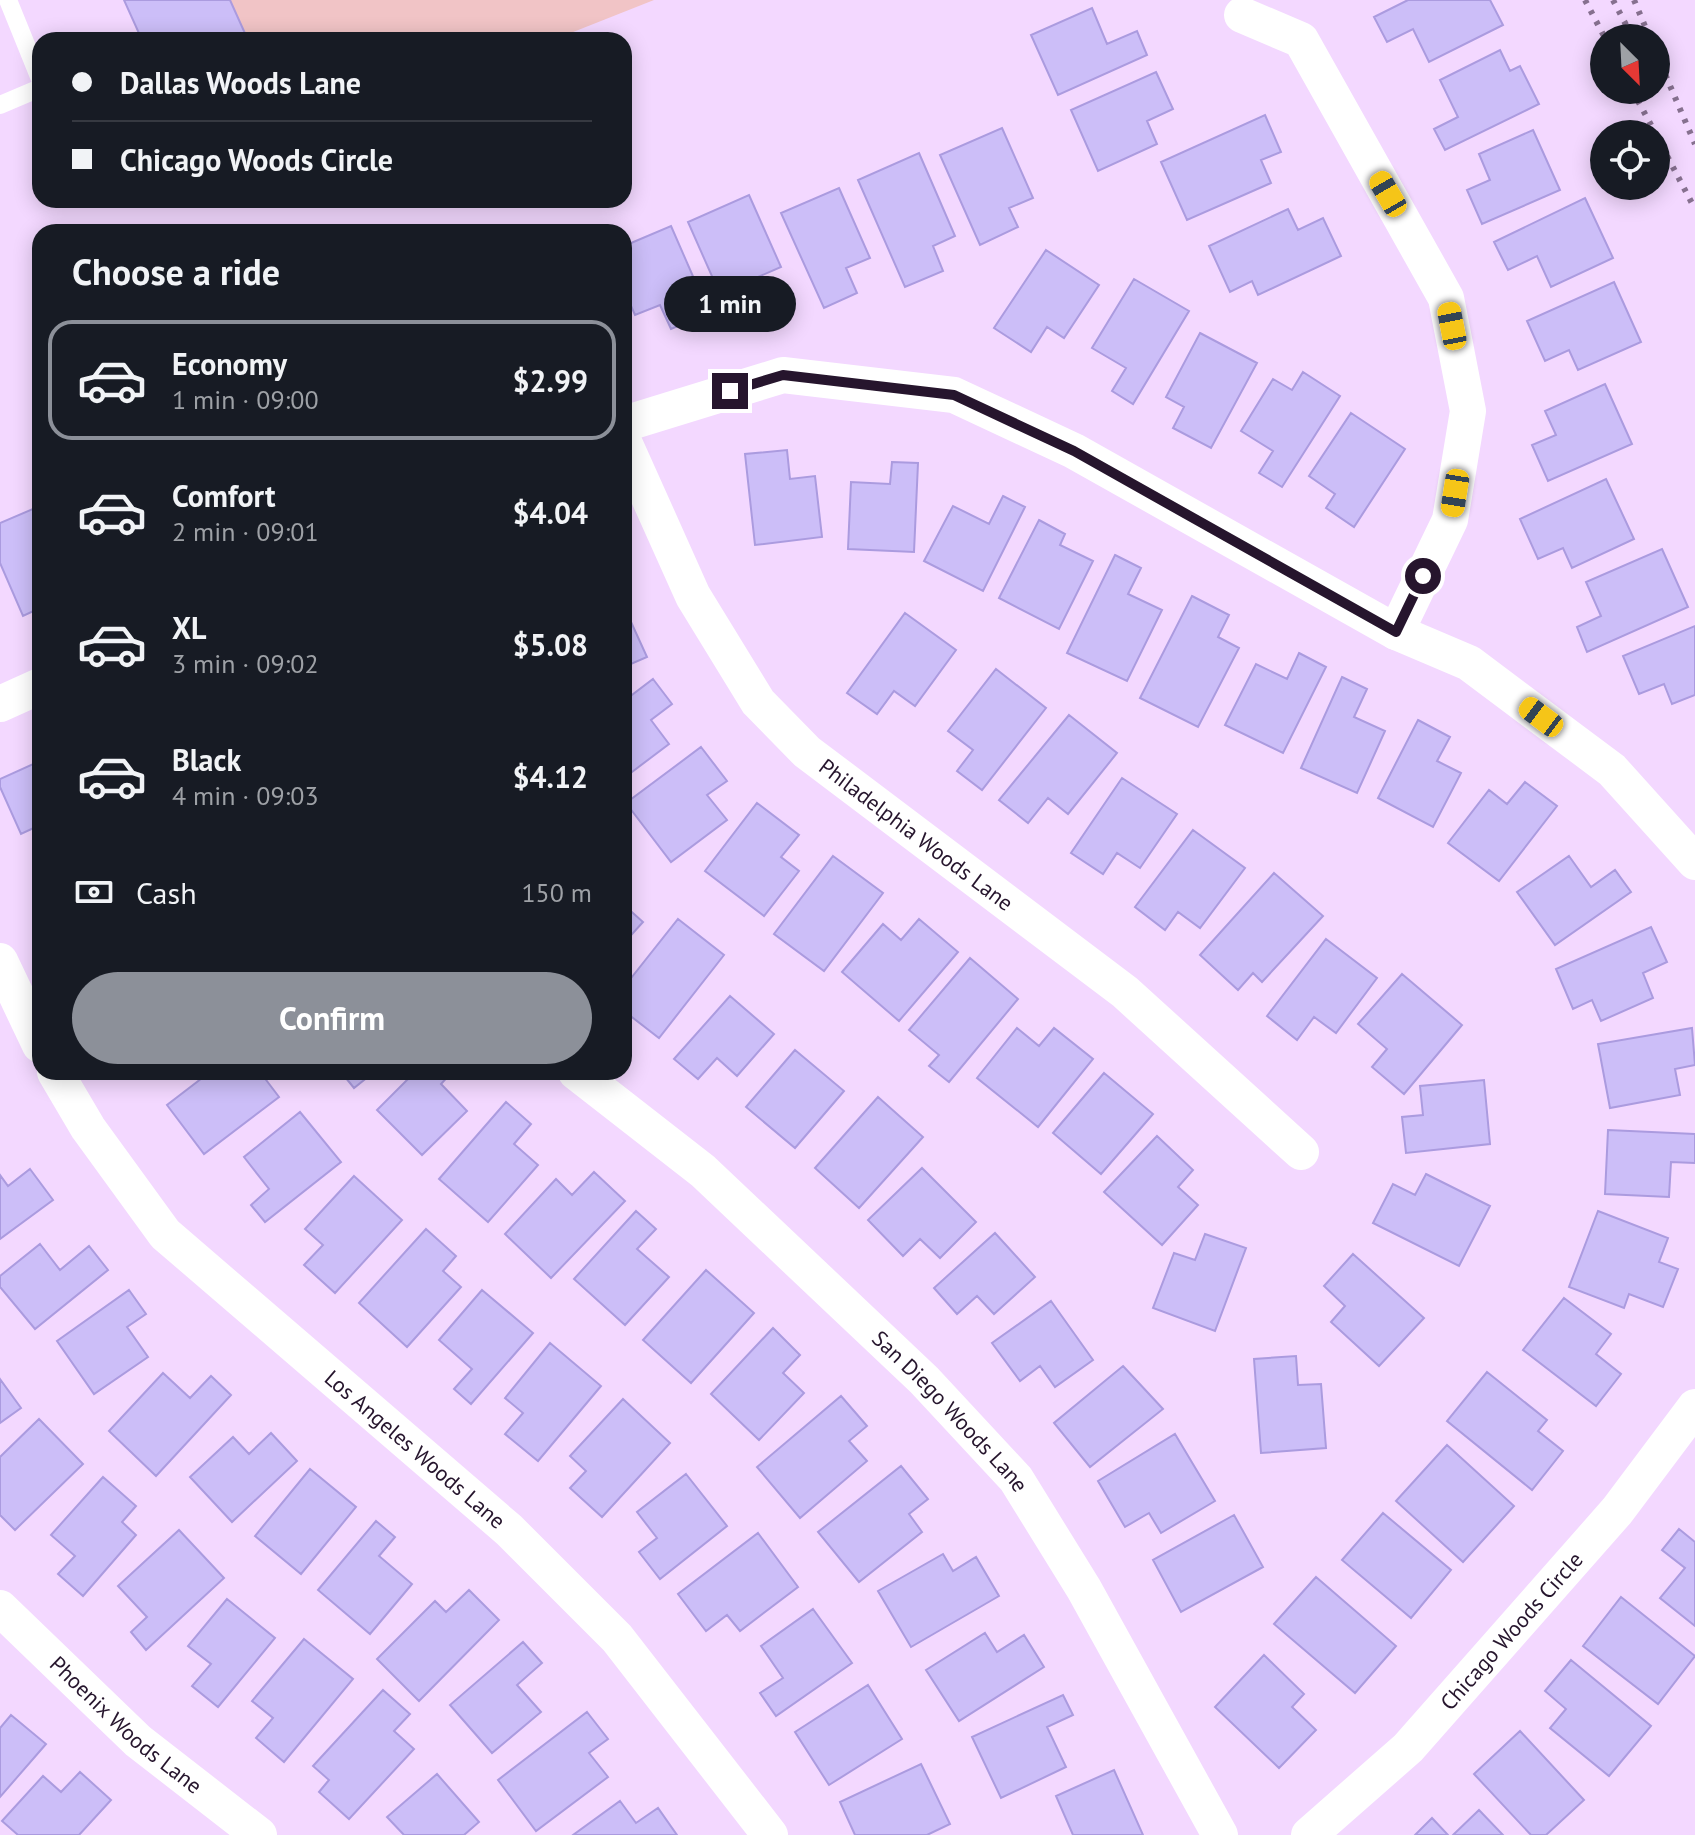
<!DOCTYPE html>
<html lang="en">
<head>
<meta charset="utf-8">
<style>
  :root { --surface:#171b24; --page:#20242c; --text:#f1f3f6; --muted:#9ea1a6; --line:#363941; --accent:#8c9099 }
  body { margin:0; font-family:"PT Sans",sans-serif; background:var(--page); color:var(--text); height:100vh; display:flex; flex-direction:column; font-size:30px; white-space:nowrap }
  * { box-sizing:border-box; margin:0 }
  p { font-size:26px; color:var(--muted) }
  .icon { flex:none; width:44px; height:44px; fill:none; stroke:currentColor; stroke-width:2; stroke-linecap:round; stroke-linejoin:round }
  .map { position:relative; flex:1; overflow:hidden }
  .sheet { position:absolute; left:32px; top:224px; width:600px; height:856px; display:flex; flex-direction:column; background:var(--surface); border-radius:24px; box-shadow:0 4px 20px #0003 }
  .sheet>* { flex:none }
  .top-card { position:absolute; left:32px; top:32px; width:600px; height:176px; border-radius:24px; box-shadow:0 4px 20px #0003; display:grid; align-content:center; height:176px; padding:0 40px; background:var(--surface) }
  .needle { width:52px; rotate:156deg }
  .buttons { position:absolute; left:1590px; top:24px; display:grid; gap:16px }
  .buttons a { display:grid; place-items:center; width:80px; height:80px; border-radius:50%; background:var(--surface); box-shadow:0 4px 20px #0003; font-size:40px }
  .end { position:absolute; width:36px; height:36px; margin:-18px; border:10px solid #26152d; background:#fff; box-shadow:0 0 0 4px #fff }
  .from { border-radius:50% }
  .bubble { position:absolute; height:56px; border-radius:28px; background:var(--surface); box-shadow:0 4px 20px #0003; font-size:26px; font-weight:700; line-height:56px; text-align:center }
  .car { position:absolute; width:24px; height:48px; margin:-24px -12px; border-radius:10px; box-shadow:0 0 6px 2px #0007; background:linear-gradient(#f5c518 24%,#345 0 40%,#f5c518 0 76%,#345 0 86%,#f5c518 0) }
  .top-card b { display:flex; align-items:center; gap:28px; height:76px; font-size:30px }
  .top-card b+b { border-top:2px solid var(--line) }
  .top-card i { width:20px; height:20px; background:var(--text) }
  ul { padding:0; list-style:none }
  li { display:flex; align-items:center; gap:24px; height:120px; margin:0 16px 12px; padding:0 24px; border:4px solid transparent; border-radius:24px }
  li div { flex:1 }
  li b { display:block; font-size:30px }
  li em { font-style:normal; font-weight:700 }
  li.active { border-color:var(--accent) }
  li>.icon { width:72px; height:72px; stroke-width:1.5 }
  h2 { padding:0 40px; font-size:36px; line-height:96px }
  .pay { display:flex; align-items:center; gap:20px; height:88px; padding:0 40px; font-size:30px }
  .pay p { margin-inline-start:auto }
  .cta { display:flex; gap:16px; margin-top:auto; padding:16px 40px }
  .cta a { flex:1; height:92px; border-radius:48px; background:var(--accent); color:#fff; font-size:32px; font-weight:700; line-height:92px; text-align:center }
  .map>svg:first-child { display:block }
  .green { fill:#f1c4c6 }
  .building { fill:#ccbef8; stroke:#ab9bdf; stroke-width:2 }
  .lines { fill:none; stroke-linecap:round; stroke-linejoin:round }
  .lane { stroke:#fff; stroke-width:18 }
  .street { stroke:#fff; stroke-width:36 }
  .rail { stroke:#86708f; stroke-width:6; stroke-dasharray:4 8; stroke-linecap:butt }
  .route { stroke:#26152d; stroke-width:10 }
  .labels { text-anchor:middle; stroke-width:6; stroke-linejoin:round; paint-order:stroke }
  .street-label { font-size:22px; fill:#26152d; stroke:#fff }
</style>
</head>
<body>
<div class="map">
<svg width="1695" height="1835" viewBox="0 0 1695 1835">
  <rect width="100%" height="100%" fill="#f3d8ff"/>
  <path class="green" d="M 221,0 L 654,0 L 553,40 L 250,40 Z"/>
  <path class="building" d="M 124,0 L 230,0 L 248,40 L 142,40 Z
    M 1408,0 L 1490,0 L 1503,25 L 1429,62 L 1413,29 L 1387,42 L 1374,17 Z
    M 1092,8 L 1107,44 L 1137,31 L 1147,55 L 1058,95 L 1031,35 Z
    M 1500,50 L 1510,71 L 1520,66 L 1539,104 L 1445,150 L 1434,129 L 1458,117 L 1440,80 Z
    M 1156,72 L 1173,109 L 1147,121 L 1157,144 L 1098,171 L 1071,110 Z
    M 1265,115 L 1281,152 L 1261,160 L 1271,183 L 1187,220 L 1161,162 Z
    M 1002,128 L 1033,198 L 1009,208 L 1018,227 L 980,245 L 940,155 Z
    M 1533,130 L 1560,190 L 1482,224 L 1467,190 L 1490,180 L 1479,154 Z
    M 919,153 L 955,236 L 933,246 L 943,271 L 905,287 L 858,180 Z
    M 839,188 L 870,258 L 846,268 L 857,293 L 824,308 L 781,213 Z
    M 749,195 L 781,267 L 758,277 L 768,300 L 730,317 L 688,222 Z
    M 1585,198 L 1613,258 L 1551,287 L 1537,256 L 1508,270 L 1494,242 Z
    M 1288,209 L 1298,230 L 1323,218 L 1341,256 L 1258,295 L 1252,281 L 1230,292 L 1209,246 Z
    M 671,226 L 709,313 L 671,329 L 660,305 L 635,315 L 624,290 L 624,246 Z
    M 1046,250 L 1099,285 L 1064,338 L 1047,327 L 1031,352 L 994,328 Z
    M 1134,279 L 1189,311 L 1133,404 L 1112,391 L 1126,368 L 1092,348 Z
    M 1614,282 L 1641,342 L 1578,370 L 1569,350 L 1545,361 L 1527,321 Z
    M 1200,333 L 1257,363 L 1211,448 L 1173,428 L 1184,407 L 1166,397 Z
    M 1303,372 L 1340,396 L 1282,487 L 1259,473 L 1273,451 L 1241,431 L 1273,379 L 1292,390 Z
    M 1605,384 L 1632,444 L 1548,481 L 1532,445 L 1556,435 L 1545,411 Z
    M 1351,413 L 1405,449 L 1354,527 L 1326,508 L 1335,494 L 1309,476 Z
    M 787,450 L 790,479 L 815,476 L 822,537 L 755,545 L 745,454 Z
    M 892,462 L 918,463 L 914,552 L 848,549 L 851,482 L 890,484 Z
    M 1606,479 L 1634,539 L 1572,568 L 1563,548 L 1538,559 L 1520,519 Z
    M 1003,496 L 1025,507 L 983,591 L 924,561 L 953,506 L 989,524 Z
    M 40,506 L 40,608 L 23,616 L 0,563 L 0,523 Z
    M 1039,520 L 1065,534 L 1060,545 L 1093,561 L 1059,629 L 999,598 Z
    M 1662,549 L 1688,607 L 1587,652 L 1577,627 L 1601,616 L 1586,582 Z
    M 1115,555 L 1141,568 L 1128,594 L 1162,610 L 1127,681 L 1067,653 Z
    M 1192,596 L 1229,615 L 1218,637 L 1239,648 L 1198,727 L 1140,698 Z
    M 626,611 L 647,657 L 624,667 L 624,612 Z
    M 905,613 L 956,650 L 915,706 L 894,691 L 877,714 L 847,693 Z
    M 1695,626 L 1695,695 L 1672,704 L 1664,684 L 1639,694 L 1623,656 Z
    M 1299,653 L 1326,667 L 1283,753 L 1225,725 L 1256,664 L 1287,679 Z
    M 996,669 L 1046,708 L 982,790 L 957,771 L 973,750 L 948,731 Z
    M 1342,677 L 1367,689 L 1354,717 L 1385,731 L 1357,793 L 1301,768 Z
    M 653,679 L 672,704 L 651,720 L 669,744 L 624,778 L 624,701 Z
    M 1069,715 L 1117,753 L 1068,814 L 1048,798 L 1028,823 L 999,800 Z
    M 1418,720 L 1450,737 L 1437,761 L 1461,773 L 1433,827 L 1378,798 Z
    M 701,747 L 727,781 L 707,795 L 727,820 L 671,862 L 626,803 Z
    M 40,761 L 40,825 L 21,834 L 0,787 L 0,779 Z
    M 1122,778 L 1177,814 L 1140,868 L 1117,853 L 1103,874 L 1071,853 Z
    M 1525,782 L 1557,806 L 1499,881 L 1448,843 L 1489,790 L 1507,804 Z
    M 757,803 L 799,835 L 781,857 L 799,871 L 764,916 L 705,871 Z
    M 1193,830 L 1245,868 L 1200,928 L 1178,912 L 1165,930 L 1135,907 Z
    M 833,856 L 883,893 L 824,971 L 774,934 Z
    M 1569,856 L 1591,887 L 1615,870 L 1631,892 L 1555,945 L 1517,892 Z
    M 1274,873 L 1323,916 L 1262,982 L 1253,973 L 1238,990 L 1200,955 Z
    M 624,905 L 643,922 L 624,943 Z
    M 678,919 L 724,955 L 659,1038 L 624,1011 L 624,987 Z
    M 919,919 L 958,952 L 899,1021 L 842,972 L 883,924 L 901,940 Z
    M 1651,927 L 1667,962 L 1643,973 L 1653,998 L 1601,1021 L 1592,1000 L 1573,1009 L 1556,969 Z
    M 1326,939 L 1377,978 L 1336,1033 L 1314,1017 L 1297,1040 L 1267,1016 Z
    M 970,958 L 1018,999 L 949,1082 L 929,1066 L 939,1055 L 909,1030 Z
    M 1402,974 L 1462,1025 L 1404,1094 L 1372,1067 L 1387,1049 L 1358,1024 Z
    M 730,996 L 774,1034 L 737,1076 L 717,1058 L 698,1079 L 674,1059 Z
    M 1017,1028 L 1039,1046 L 1054,1028 L 1093,1059 L 1038,1127 L 977,1078 Z
    M 1692,1028 L 1695,1065 L 1675,1069 L 1680,1095 L 1610,1108 L 1598,1044 Z
    M 795,1050 L 844,1091 L 795,1148 L 746,1107 Z
    M 210,1072 L 260,1072 L 279,1097 L 204,1154 L 167,1105 Z
    M 341,1072 L 374,1072 L 354,1088 Z
    M 415,1072 L 452,1072 L 441,1084 L 467,1111 L 422,1155 L 377,1110 Z
    M 1104,1073 L 1153,1114 L 1101,1174 L 1053,1133 Z
    M 1484,1080 L 1490,1144 L 1406,1153 L 1402,1117 L 1423,1115 L 1420,1086 Z
    M 878,1097 L 923,1137 L 859,1208 L 815,1168 Z
    M 506,1102 L 531,1124 L 514,1144 L 538,1165 L 488,1222 L 439,1179 Z
    M 300,1112 L 341,1162 L 265,1222 L 251,1205 L 269,1189 L 244,1157 Z
    M 1608,1130 L 1695,1134 L 1695,1163 L 1671,1162 L 1669,1197 L 1605,1194 Z
    M 1157,1136 L 1193,1170 L 1178,1187 L 1198,1205 L 1162,1245 L 1104,1192 Z
    M 922,1168 L 976,1222 L 940,1258 L 920,1239 L 903,1256 L 868,1220 Z
    M 30,1169 L 53,1200 L 0,1239 L 0,1175 L 8,1186 Z
    M 594,1172 L 625,1201 L 551,1278 L 505,1234 L 556,1179 L 572,1195 Z
    M 1426,1174 L 1490,1206 L 1459,1266 L 1373,1223 L 1393,1184 L 1415,1195 Z
    M 354,1176 L 402,1220 L 335,1293 L 304,1265 L 323,1245 L 305,1229 Z
    M 636,1211 L 656,1229 L 637,1249 L 669,1277 L 625,1325 L 574,1279 Z
    M 1598,1211 L 1668,1238 L 1659,1262 L 1678,1269 L 1663,1307 L 1629,1294 L 1624,1308 L 1569,1287 Z
    M 426,1229 L 456,1256 L 443,1271 L 461,1287 L 407,1347 L 359,1303 Z
    M 995,1233 L 1035,1277 L 994,1314 L 977,1296 L 957,1314 L 934,1288 Z
    M 1205,1234 L 1246,1248 L 1215,1331 L 1153,1308 L 1174,1253 L 1195,1260 Z
    M 40,1244 L 60,1270 L 89,1246 L 108,1270 L 35,1329 L 0,1287 L 0,1276 Z
    M 1353,1254 L 1424,1318 L 1379,1366 L 1331,1322 L 1345,1306 L 1324,1286 Z
    M 706,1270 L 754,1313 L 691,1383 L 643,1340 Z
    M 129,1290 L 146,1314 L 127,1327 L 148,1357 L 94,1394 L 57,1341 Z
    M 482,1290 L 533,1333 L 471,1404 L 454,1389 L 472,1369 L 439,1340 Z
    M 1564,1298 L 1611,1334 L 1596,1354 L 1621,1374 L 1596,1406 L 1523,1350 Z
    M 1051,1301 L 1093,1360 L 1055,1387 L 1040,1366 L 1020,1381 L 992,1343 Z
    M 773,1328 L 800,1355 L 783,1373 L 804,1393 L 759,1440 L 711,1394 Z
    M 550,1343 L 601,1386 L 538,1461 L 505,1434 L 523,1413 L 505,1398 Z
    M 1296,1356 L 1298,1385 L 1321,1384 L 1326,1448 L 1261,1453 L 1254,1359 Z
    M 1123,1366 L 1163,1409 L 1090,1467 L 1054,1423 Z
    M 1487,1372 L 1547,1420 L 1538,1431 L 1563,1451 L 1532,1490 L 1447,1421 Z
    M 163,1373 L 190,1398 L 211,1376 L 231,1395 L 156,1476 L 109,1431 Z
    M 0,1379 L 21,1408 L 0,1423 Z
    M 841,1396 L 867,1426 L 849,1441 L 867,1461 L 800,1518 L 757,1467 Z
    M 623,1399 L 670,1443 L 602,1517 L 570,1488 L 586,1471 L 570,1456 Z
    M 39,1419 L 83,1464 L 15,1530 L 0,1515 L 0,1457 Z
    M 271,1433 L 297,1461 L 232,1522 L 190,1477 L 233,1437 L 249,1454 Z
    M 1175,1434 L 1215,1501 L 1161,1533 L 1149,1513 L 1125,1527 L 1098,1481 Z
    M 1447,1445 L 1514,1506 L 1463,1562 L 1396,1501 Z
    M 901,1466 L 928,1499 L 909,1514 L 922,1532 L 859,1582 L 818,1532 Z
    M 310,1469 L 356,1507 L 301,1574 L 255,1536 Z
    M 686,1474 L 727,1526 L 660,1579 L 639,1552 L 657,1538 L 637,1512 Z
    M 103,1477 L 136,1506 L 122,1522 L 136,1535 L 83,1596 L 58,1574 L 75,1556 L 51,1535 Z
    M 1383,1513 L 1451,1570 L 1411,1618 L 1342,1560 Z
    M 1234,1515 L 1263,1567 L 1181,1612 L 1153,1560 Z
    M 376,1521 L 395,1537 L 379,1556 L 412,1584 L 370,1634 L 318,1590 Z
    M 1679,1529 L 1695,1542 L 1695,1626 L 1660,1598 L 1685,1568 L 1662,1550 Z
    M 179,1530 L 224,1578 L 146,1650 L 131,1632 L 147,1617 L 118,1586 Z
    M 758,1533 L 798,1587 L 740,1631 L 727,1615 L 706,1631 L 678,1594 Z
    M 943,1554 L 953,1571 L 976,1557 L 999,1596 L 911,1647 L 878,1591 Z
    M 1316,1577 L 1396,1646 L 1355,1693 L 1274,1624 Z
    M 469,1590 L 499,1620 L 419,1701 L 377,1659 L 435,1601 L 446,1612 Z
    M 1621,1597 L 1695,1656 L 1658,1704 L 1583,1646 Z
    M 227,1599 L 275,1638 L 218,1707 L 192,1686 L 211,1664 L 188,1646 Z
    M 813,1609 L 852,1663 L 776,1716 L 760,1693 L 783,1678 L 761,1646 Z
    M 985,1633 L 997,1652 L 1024,1635 L 1044,1667 L 959,1721 L 926,1670 Z
    M 304,1639 L 353,1679 L 284,1762 L 256,1738 L 273,1718 L 252,1701 Z
    M 523,1642 L 542,1663 L 517,1685 L 541,1712 L 492,1753 L 450,1705 Z
    M 1264,1655 L 1304,1694 L 1292,1707 L 1316,1730 L 1279,1768 L 1215,1707 Z
    M 1571,1660 L 1651,1726 L 1609,1776 L 1550,1728 L 1566,1709 L 1545,1691 Z
    M 868,1685 L 902,1739 L 829,1785 L 795,1732 Z
    M 383,1690 L 410,1714 L 394,1731 L 414,1749 L 349,1819 L 319,1792 L 329,1780 L 313,1766 Z
    M 1063,1695 L 1073,1715 L 1047,1727 L 1066,1767 L 1001,1798 L 972,1737 Z
    M 587,1712 L 608,1739 L 589,1753 L 608,1777 L 536,1831 L 498,1780 Z
    M 11,1715 L 46,1744 L 0,1797 L 0,1728 Z
    M 1520,1731 L 1584,1800 L 1546,1835 L 1531,1835 L 1474,1774 Z
    M 921,1764 L 950,1824 L 927,1835 L 855,1835 L 840,1802 Z
    M 1114,1770 L 1143,1835 L 1073,1835 L 1056,1796 Z
    M 80,1772 L 111,1800 L 79,1835 L 18,1835 L 2,1821 L 43,1776 L 61,1792 Z
    M 437,1774 L 479,1822 L 464,1835 L 404,1835 L 387,1817 Z
    M 620,1801 L 636,1823 L 658,1808 L 677,1835 L 573,1835 Z
    M 1479,1810 L 1503,1835 L 1453,1835 Z
    M 1432,1818 L 1448,1835 L 1415,1835 Z"/>
  <g class="lines">
    <path class="lane" d="M 8,0 L 40,79
      M 0,105 L 40,88"/>
    <g class="street">
      <path d="M 1242,15 L 1301,40 L 1446,298 L 1468,411 L 1450,520 L 1396,632"/>
      <path d="M 624,424 L 783,375 L 954,395 L 1074,451 L 1396,632 L 1469,663 L 1612,770 L 1695,862"/>
      <path id="s1" d="M 624,442 L 693,596 L 758,702 L 807,752 L 1125,992 L 1301,1152"/>
      <path d="M 0,704 L 40,686"/>
      <path d="M 0,961 L 40,1045"/>
      <path id="s2" d="M 55,1072 L 88,1128 L 165,1234 L 509,1530 L 617,1638 L 770,1835"/>
      <path id="s3" d="M 576,1072 L 703,1171 L 924,1380 L 1016,1479 L 1084,1589 L 1220,1835"/>
      <path id="s4" d="M 0,1608 L 138,1741 L 259,1835"/>
      <path id="s5" d="M 1309,1835 L 1408,1748 L 1617,1511 L 1695,1407"/>
    </g>
    <path class="rail" d="M 1585,0 L 1605,38
      M 1613,0 L 1633,38
      M 1634,0 L 1650,38
      M 1656,53 L 1695,144
      M 1632,90 L 1656,134
      M 1656,135 L 1695,209"/>
  </g>
  <g class="lines">
    <path class="route" d="M 730,391 L 783,375 L 954,395 L 1074,451 L 1396,632 L 1423,576"/>
  </g>
  <g class="labels">
    <g class="street-label">
      <text dy="8" stroke="none"><textPath href="#s1" startOffset="500">Philadelphia Woods Lane</textPath></text>
      <text dy="8" stroke="none"><textPath href="#s3" startOffset="506">San Diego Woods Lane</textPath></text>
      <text dy="8" stroke="none"><textPath href="#s2" startOffset="526">Los Angeles Woods Lane</textPath></text>
      <text dy="8" stroke="none"><textPath href="#s5" startOffset="288">Chicago Woods Circle</textPath></text>
      <text dy="8" stroke="none"><textPath href="#s4" startOffset="172">Phoenix Woods Lane</textPath></text>
    </g>
  </g>
</svg>
<div class="buttons">
<a><svg class="needle" viewBox="-14 -14 28 28"><path d="M0-13l5 13h-10z" fill="#e53935"/><path d="M0 13l5-13h-10z" fill="#9ea1a6"/></svg></a>
<a><svg class="icon" aria-label="locate" viewBox="0 0 24 24"><circle cx="12" cy="12" r="6"/><path d="M12 2v4M12 18v4M2 12h4M18 12h4"/></svg></a>
</div>
<i class="end from" style="left:1423px;top:576px"></i>
<i class="end" style="left:730px;top:391px"></i>
<div class="bubble" style="left:664px;top:276px;width:132px">1 min</div>
<i class="car" style="left:1388px;top:194px;rotate:330deg"></i>
<i class="car" style="left:1452px;top:326px;rotate:349deg"></i>
<i class="car" style="left:1455px;top:493px;rotate:189deg"></i>
<i class="car" style="left:1541px;top:717px;rotate:307deg"></i>
<div class="top-card">
<b><i class="from"></i>Dallas Woods Lane</b>
<b><i></i>Chicago Woods Circle</b>
</div>
<section class="sheet">
<h2>Choose a ride</h2>
<ul>
<li class="active"><svg class="icon" aria-label="car" viewBox="0 0 24 24"><path d="M5 17H2v-5l4-1 3-4h7l3 4 3 1v5h-3M9 17h6M6 11h13"/><circle cx="7" cy="17" r="2"/><circle cx="17" cy="17" r="2"/></svg><div><b>Economy</b><p>1 min · 09:00</p></div><em>$2.99</em></li>
<li><svg class="icon" aria-label="car" viewBox="0 0 24 24"><path d="M5 17H2v-5l4-1 3-4h7l3 4 3 1v5h-3M9 17h6M6 11h13"/><circle cx="7" cy="17" r="2"/><circle cx="17" cy="17" r="2"/></svg><div><b>Comfort</b><p>2 min · 09:01</p></div><em>$4.04</em></li>
<li><svg class="icon" aria-label="car" viewBox="0 0 24 24"><path d="M5 17H2v-5l4-1 3-4h7l3 4 3 1v5h-3M9 17h6M6 11h13"/><circle cx="7" cy="17" r="2"/><circle cx="17" cy="17" r="2"/></svg><div><b>XL</b><p>3 min · 09:02</p></div><em>$5.08</em></li>
<li><svg class="icon" aria-label="car" viewBox="0 0 24 24"><path d="M5 17H2v-5l4-1 3-4h7l3 4 3 1v5h-3M9 17h6M6 11h13"/><circle cx="7" cy="17" r="2"/><circle cx="17" cy="17" r="2"/></svg><div><b>Black</b><p>4 min · 09:03</p></div><em>$4.12</em></li>
</ul>
<div class="pay"><svg class="icon" aria-label="cash" viewBox="0 0 24 24"><path d="M3 7h18v10H3z"/><circle cx="12" cy="12" r="2"/></svg>Cash<p>150 m</p></div>
<div class="cta"><a>Confirm</a></div>
</section>
</div>
</body>
</html>
